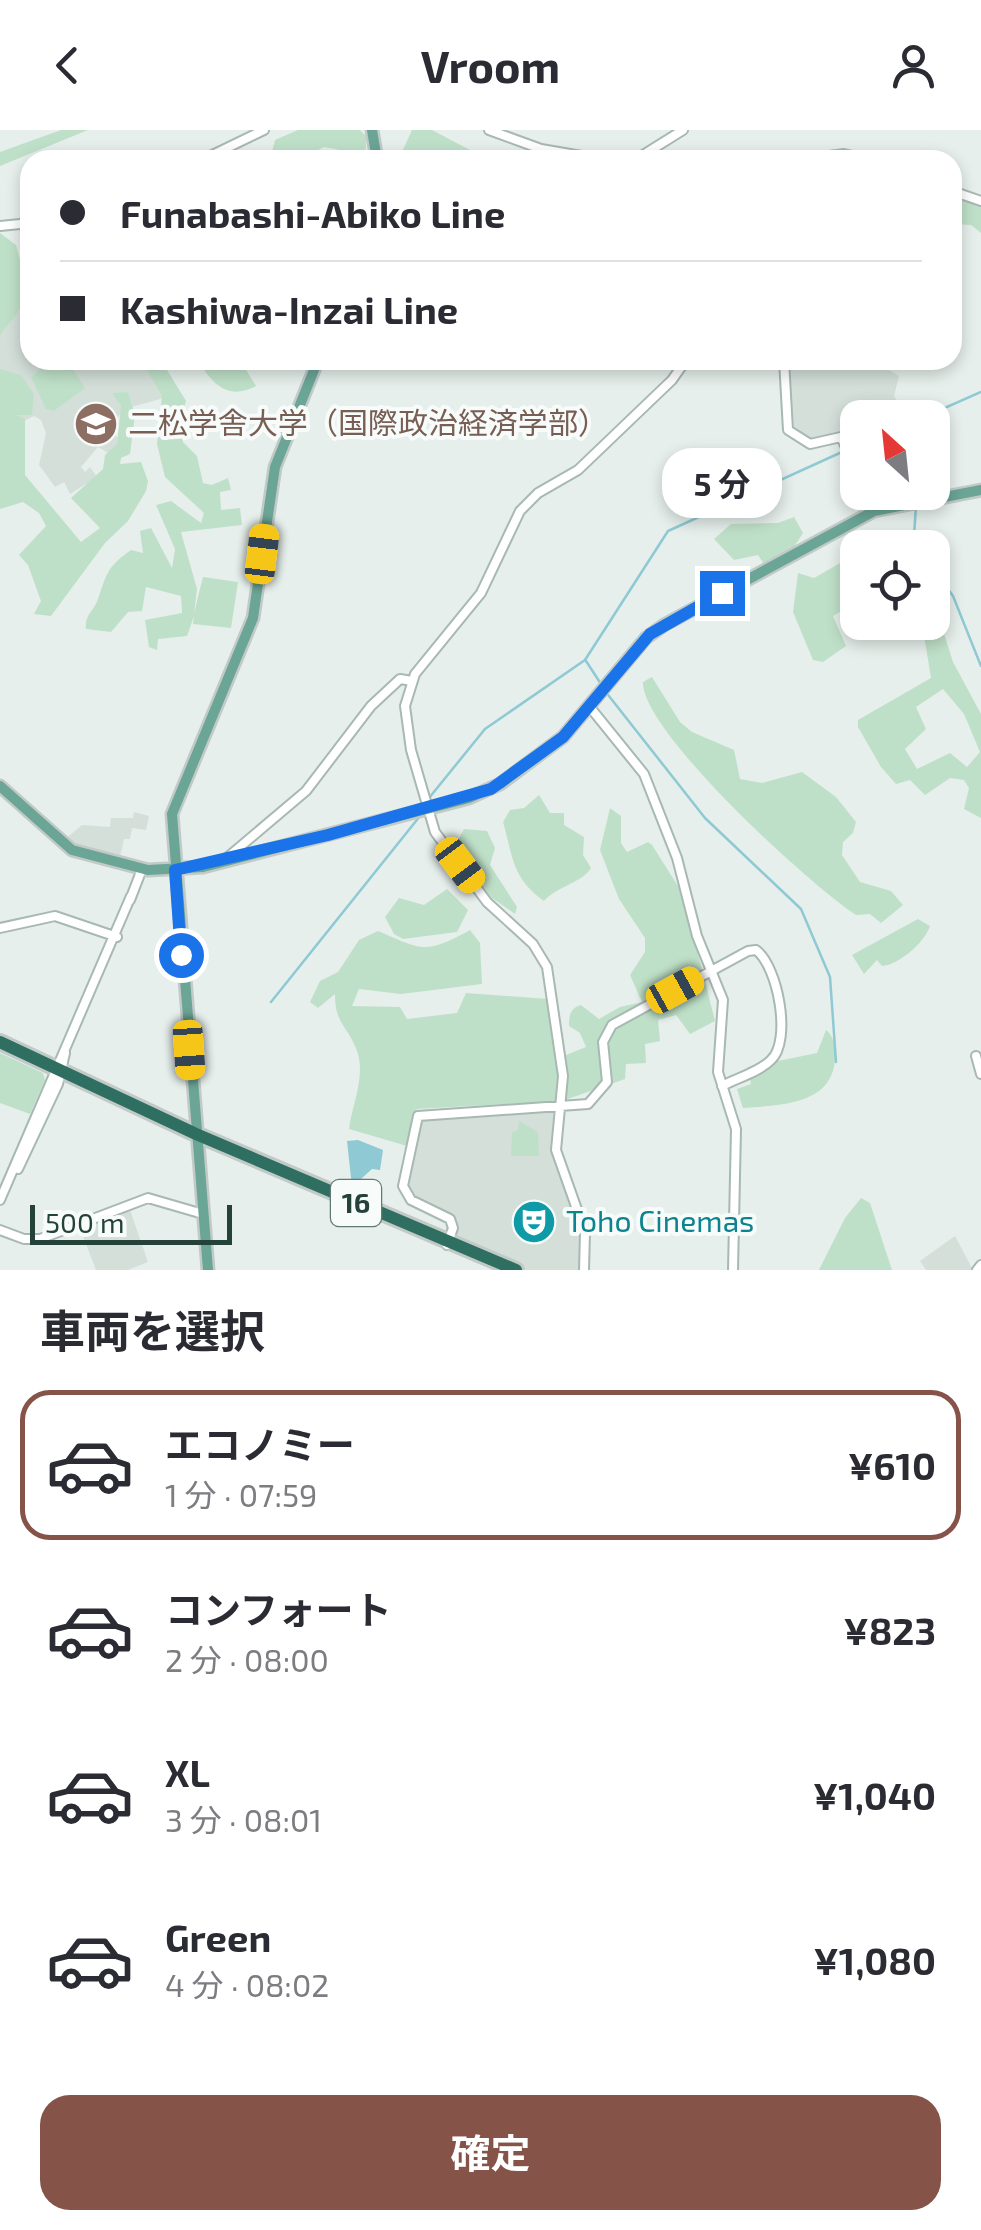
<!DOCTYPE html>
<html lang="ja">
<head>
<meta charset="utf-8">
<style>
  :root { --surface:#fff; --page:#f7f7f7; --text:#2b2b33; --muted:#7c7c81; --line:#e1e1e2; --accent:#855347 }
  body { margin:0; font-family:"Exo 2","Noto Sans JP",sans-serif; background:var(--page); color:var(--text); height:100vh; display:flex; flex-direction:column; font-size:38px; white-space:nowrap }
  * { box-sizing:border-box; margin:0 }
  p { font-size:32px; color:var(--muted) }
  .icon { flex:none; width:55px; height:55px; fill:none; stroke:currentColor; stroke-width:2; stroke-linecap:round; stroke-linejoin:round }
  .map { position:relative; height:1140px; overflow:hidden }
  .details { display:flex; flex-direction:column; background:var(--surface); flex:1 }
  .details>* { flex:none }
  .banner { position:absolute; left:20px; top:20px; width:942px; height:220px; border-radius:30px; box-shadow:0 5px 15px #0003; display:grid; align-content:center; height:220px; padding:0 40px; background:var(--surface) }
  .needle { width:65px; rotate:333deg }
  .buttons { position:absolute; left:840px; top:270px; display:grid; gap:20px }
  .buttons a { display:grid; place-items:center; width:110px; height:110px; border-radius:20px; background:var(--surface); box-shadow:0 5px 15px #0003; font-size:50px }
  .scale { position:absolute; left:30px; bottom:25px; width:202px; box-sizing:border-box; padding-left:10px; border:5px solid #24423a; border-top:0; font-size:28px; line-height:35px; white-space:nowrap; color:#24423a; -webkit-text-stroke:8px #f7fbf9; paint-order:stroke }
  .end { position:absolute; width:45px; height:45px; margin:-22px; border:12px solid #1a73e8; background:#fff; box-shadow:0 0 0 5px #fff }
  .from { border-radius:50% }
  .bubble { position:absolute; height:70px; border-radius:30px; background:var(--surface); box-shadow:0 5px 15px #0003; font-size:32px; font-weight:700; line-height:70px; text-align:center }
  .car { position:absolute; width:30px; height:60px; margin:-30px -15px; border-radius:12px; box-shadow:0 0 8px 2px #0007; background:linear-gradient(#f5c518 24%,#345 0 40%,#f5c518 0 76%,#345 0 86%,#f5c518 0) }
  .banner b { display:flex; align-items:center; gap:35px; height:95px; font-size:38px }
  .banner b+b { border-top:2px solid var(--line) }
  .banner i { width:25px; height:25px; background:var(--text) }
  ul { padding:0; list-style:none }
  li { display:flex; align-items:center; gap:30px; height:150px; margin:0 20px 15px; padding:0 20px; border:5px solid transparent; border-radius:30px }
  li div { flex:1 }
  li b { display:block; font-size:38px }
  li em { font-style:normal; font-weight:700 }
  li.active { border-color:var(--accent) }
  li>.icon { width:90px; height:90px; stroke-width:1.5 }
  h2 { padding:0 40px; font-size:45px; line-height:120px }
  .primary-button { display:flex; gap:20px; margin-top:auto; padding:20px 40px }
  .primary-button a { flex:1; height:115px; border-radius:30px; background:var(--accent); color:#fff; font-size:40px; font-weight:700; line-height:115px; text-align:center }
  header { display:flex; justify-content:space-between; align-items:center; height:130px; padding:0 40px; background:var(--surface); font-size:45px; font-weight:700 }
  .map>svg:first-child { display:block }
  .built { fill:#d4dfda }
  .green { fill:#bfe0c8; fill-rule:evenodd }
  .water { fill:#8ec9d4 }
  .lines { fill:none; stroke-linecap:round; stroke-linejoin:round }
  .stream { stroke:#8ec9d4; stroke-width:2.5 }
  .minor-casing { stroke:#a8b8b2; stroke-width:12 }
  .major-casing { stroke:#c2cac8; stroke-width:15 }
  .highway-casing { stroke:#c2cac8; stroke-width:18 }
  .minor { stroke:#fff; stroke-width:8 }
  .major { stroke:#6aa596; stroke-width:10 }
  .highway { stroke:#2f6f62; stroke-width:12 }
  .route { stroke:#1a73e8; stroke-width:12 }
  .labels { text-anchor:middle; stroke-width:8; stroke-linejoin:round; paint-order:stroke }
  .shield { fill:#f7fbf9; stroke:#637a73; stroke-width:2.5 }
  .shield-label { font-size:28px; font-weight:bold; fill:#24423a }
  .education-label { font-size:30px; fill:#785e54; stroke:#f7fbf9; text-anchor:start }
  .culture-label { font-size:30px; fill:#0d838f; stroke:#f7fbf9; text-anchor:start }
</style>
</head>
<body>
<header><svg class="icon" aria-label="back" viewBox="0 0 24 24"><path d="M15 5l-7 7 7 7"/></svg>Vroom<svg class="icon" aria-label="person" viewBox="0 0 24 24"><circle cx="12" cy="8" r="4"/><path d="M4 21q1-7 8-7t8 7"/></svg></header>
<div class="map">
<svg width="981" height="1140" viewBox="0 0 981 1140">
  <rect width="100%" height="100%" fill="#e6efeb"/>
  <path class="built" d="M 30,171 L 30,230 L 149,230 L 164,268 L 124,279 L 109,299 L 121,311 L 110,324 L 98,317 L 81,337 L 85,342 L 90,337 L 97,347 L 70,364 L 64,352 L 55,357 L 39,335 L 46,303 L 41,290 L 34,286 L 24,291 L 0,281 L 0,199 Z
    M 787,230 L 873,230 L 899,246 L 894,266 L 897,271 L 887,287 L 858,288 L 857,299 L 810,312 L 789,297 Z
    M 134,682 L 149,686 L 146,700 L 132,698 L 130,709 L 124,709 L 119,731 L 63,711 L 82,695 L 110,697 L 111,688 L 133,688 Z
    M 553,980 L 555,1034 L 582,1104 L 579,1140 L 523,1140 L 456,1111 L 456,1095 L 413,1068 L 406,1058 L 418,989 Z
    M 129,1077 L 148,1132 L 128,1140 L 96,1140 L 79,1096 Z
    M 955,1106 L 973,1140 L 926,1140 L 920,1131 Z"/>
  <path class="green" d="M 61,0 L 88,0 L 0,36 L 0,22 Z
    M 298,0 L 360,0 L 366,6 L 366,19 L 348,30 L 340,20 L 324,17 L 300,30 L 270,30 L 275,10 Z
    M 412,0 L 432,0 L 489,30 L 414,30 L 402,22 Z
    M 952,63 L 981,74 L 981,103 L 971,95 L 953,94 Z
    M 0,103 L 16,115 L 30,167 L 0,205 Z
    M 52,230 L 68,231 L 85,258 L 54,281 L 46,279 L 31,247 Z
    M 141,230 L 161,230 L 186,271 L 181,290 L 183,312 L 197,326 L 203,353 L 212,355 L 228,348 L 231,360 L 220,362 L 221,380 L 240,378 L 242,395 L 181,402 L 197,459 L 194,483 L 203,447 L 238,452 L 231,498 L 193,494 L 194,486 L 187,506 L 158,509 L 157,520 L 149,517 L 145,490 L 182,483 L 181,466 L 146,457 L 142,481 L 128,482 L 111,502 L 86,499 C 84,485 94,481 98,469 C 107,443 107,437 131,420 L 143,423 L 140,401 L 151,398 L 172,438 L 175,419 L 156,375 L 171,371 L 201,393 L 204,383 L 165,347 L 157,314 L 162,266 Z
    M 198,230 L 240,230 L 256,256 C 228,271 212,254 198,230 Z
    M 0,239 L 21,245 L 34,264 L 32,285 L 16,285 L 25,289 L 25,345 L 81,412 L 100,398 L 71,368 L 103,339 L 105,325 L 117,314 L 121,276 L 112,263 L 128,262 L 135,285 L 130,324 L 121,328 L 120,334 L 141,332 L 148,351 L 146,361 L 128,391 L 105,413 L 51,486 L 34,484 L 41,471 L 28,435 L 19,425 L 46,396 L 39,383 L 23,372 L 0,379 Z
    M 794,387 L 803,403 L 790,423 L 779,424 L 766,437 L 758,425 L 734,430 L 714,409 L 731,394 L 778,393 Z
    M 842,432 L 857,462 L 857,472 L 833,486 L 846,516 L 823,532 L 813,530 L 793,482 L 798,443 L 814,448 Z
    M 933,469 L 953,532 L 981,584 L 981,688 L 964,679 L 969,658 L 964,650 L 950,648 L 925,665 L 910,650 L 896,654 L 881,637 L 858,597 L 858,590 L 931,548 L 922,493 L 932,492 ZM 943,559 L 964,584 L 980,622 L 967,637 L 950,623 L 917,639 L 905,619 L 926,599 L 916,577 Z
    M 652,547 L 680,592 L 692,602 L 734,620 L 740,649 L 762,653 L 802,642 L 836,667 L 856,692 L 853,703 L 843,712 L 842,725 L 860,752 L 891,761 L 903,775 L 881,793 L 870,784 L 856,785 C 811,756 641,601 643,552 Z
    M 539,665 L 550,683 L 564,683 L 564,695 L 584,707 L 583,725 L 591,738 C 582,753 557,756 544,771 C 511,747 513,726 503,692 L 510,680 L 524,678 Z
    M 610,678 L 621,686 L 621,713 L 627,722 L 648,712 L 652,715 L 683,764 L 715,891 L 690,904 L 676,885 L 658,890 L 660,911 L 645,914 L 646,933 L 626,934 L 625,949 L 562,971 L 417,979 L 407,1016 L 349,999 C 352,975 366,946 357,921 C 348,896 335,895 335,864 L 318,878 L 310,872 L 320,851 L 338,842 L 359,810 L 378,801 C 423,820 424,825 470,800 L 480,813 L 482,854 L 401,864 L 359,859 L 352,876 L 400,877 L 407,889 L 457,883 L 466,863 L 549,869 L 556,929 L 586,917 L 580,903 L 569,896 C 569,886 570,878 581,875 L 599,889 L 620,877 L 642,872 L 630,845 L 645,822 L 645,808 L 619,769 L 600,720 Z
    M 464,699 L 487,701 L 495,718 L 490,735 L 517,777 L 515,784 L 478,758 L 456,714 Z
    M 447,759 L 468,780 L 457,802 L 403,809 L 394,804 L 385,787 L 399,768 L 424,775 Z
    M 918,789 L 930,796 C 925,812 899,835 882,836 L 877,830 L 864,844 L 852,825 Z
    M 826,900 C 833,905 836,916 835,927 C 834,976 778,975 743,978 L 737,959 L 751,954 L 748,937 L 817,923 Z
    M 0,923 L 43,943 L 45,950 L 30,984 L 0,973 Z
    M 519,991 L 538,1002 L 539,1026 L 511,1026 L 512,1002 L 518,1000 Z
    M 861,1068 L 870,1073 L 892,1140 L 819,1140 L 845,1088 Z"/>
  <path class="water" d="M 358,1010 L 383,1020 L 380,1040 L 372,1039 L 352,1057 L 347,1011 Z"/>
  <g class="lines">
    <path class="stream" d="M 922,288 L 981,262
      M 916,376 L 914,406 L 919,418
      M 932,437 L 953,466 L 981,536
      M 586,531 L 601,554
      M 605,561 L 705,688 L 801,779 L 830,847 L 836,932
      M 429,668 L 485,599 L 585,530 L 668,401 L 842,322
      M 271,872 L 420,686"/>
    <g class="minor-casing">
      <path id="minor" d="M 489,0 L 541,19 L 605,30
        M 202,30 L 264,0
        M 635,30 L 683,0
        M 799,30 L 844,24 L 870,30
        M 952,61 L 981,71
        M 0,96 L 30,93
        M 784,230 L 788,300 L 810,314 L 841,307 L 858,343
        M 841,307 L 858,301
        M 866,362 L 874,381
        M 589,576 L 644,644 L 677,728 L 697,806 L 723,870 L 718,942 L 736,999 L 733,1140
        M 222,732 L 306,661 L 371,576 L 400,549 L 412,551
        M 130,770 L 142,739
        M 0,798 L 55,786 L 117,807
        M 976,926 L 981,944
        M 18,1039 L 58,954 L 65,923
        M 0,1070 L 131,766
        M 0,1100 L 24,1109 L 40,1109 L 148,1068 L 203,1084
        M 447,1115 L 453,1098 L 450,1089 L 411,1070 L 403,1056 L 418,986 L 588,974 L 607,952 L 603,912 L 612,895 L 748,821 L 756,820 C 778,836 792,911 771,930 C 759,942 737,948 722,956
        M 584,1140 L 585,1102 L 556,1020 L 563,946 L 547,837 L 533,814 L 487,772 L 435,702 L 411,620 L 405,576 L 415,544 L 481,463 L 520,381 L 538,363 L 578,340 L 672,250 L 686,230
        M 977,1140 L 981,1135"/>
    </g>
    <g class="major-casing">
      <path id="major" d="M 372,0 L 377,30
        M 0,656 L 72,720 L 148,740 L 203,737 L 469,668 L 500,654 L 563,607 L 646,508 L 664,495 L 874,381 L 981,360
        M 208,1140 L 172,684 L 253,488 L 275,337 L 318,230"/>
    </g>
    <g class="highway-casing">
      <path id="highway" d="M 0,912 L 196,1004 L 516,1140"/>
    </g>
    <use href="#minor" class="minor"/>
    <use href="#major" class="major"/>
    <use href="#highway" class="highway"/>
  </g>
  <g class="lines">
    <path class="route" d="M 181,825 L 175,740 L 328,705 L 491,659 L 563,607 L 650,504 L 722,463"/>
  </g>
  <defs>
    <g id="university-disc" transform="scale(2.25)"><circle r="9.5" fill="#8d6e63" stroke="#f7fbf9"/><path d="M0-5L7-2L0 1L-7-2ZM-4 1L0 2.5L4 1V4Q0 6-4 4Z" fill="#fff"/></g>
    <g id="theatre-disc" transform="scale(2.25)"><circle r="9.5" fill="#0f9aa8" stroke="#f7fbf9"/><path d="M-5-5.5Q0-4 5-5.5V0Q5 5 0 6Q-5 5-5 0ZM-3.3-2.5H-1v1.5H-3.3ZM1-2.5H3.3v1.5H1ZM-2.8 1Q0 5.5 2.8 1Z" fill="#fff"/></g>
  </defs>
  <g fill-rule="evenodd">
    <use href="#university-disc" x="96" y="294"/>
    <use href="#theatre-disc" x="534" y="1092"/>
  </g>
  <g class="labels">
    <rect class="shield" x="331" y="1050" width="50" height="46" rx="8"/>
    <g class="shield-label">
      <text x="356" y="1083">16</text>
    </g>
    <g class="education-label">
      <text x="128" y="304">二松学舎大学（国際政治経済学部）</text>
    </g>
    <g class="culture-label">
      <text x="566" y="1102">Toho Cinemas</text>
    </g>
  </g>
</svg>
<div class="buttons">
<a><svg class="needle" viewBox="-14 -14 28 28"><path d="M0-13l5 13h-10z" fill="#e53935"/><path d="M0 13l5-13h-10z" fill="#7c7c81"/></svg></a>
<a><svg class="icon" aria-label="locate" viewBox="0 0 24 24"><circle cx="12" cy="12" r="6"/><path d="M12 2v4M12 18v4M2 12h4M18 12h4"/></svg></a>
</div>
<div class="scale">500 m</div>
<i class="end from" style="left:181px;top:825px"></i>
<i class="end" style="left:722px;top:463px"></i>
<div class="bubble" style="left:662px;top:318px;width:120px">5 分</div>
<i class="car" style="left:262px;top:424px;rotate:7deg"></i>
<i class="car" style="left:460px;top:735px;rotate:143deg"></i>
<i class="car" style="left:675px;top:860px;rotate:61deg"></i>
<i class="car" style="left:189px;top:920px;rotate:176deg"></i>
<div class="banner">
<b><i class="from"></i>Funabashi-Abiko Line</b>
<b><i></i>Kashiwa-Inzai Line</b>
</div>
</div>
<section class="details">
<h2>車両を選択</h2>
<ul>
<li class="active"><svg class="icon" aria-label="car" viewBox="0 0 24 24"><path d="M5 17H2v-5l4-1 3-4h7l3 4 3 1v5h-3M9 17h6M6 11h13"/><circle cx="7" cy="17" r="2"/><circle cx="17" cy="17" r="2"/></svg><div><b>エコノミー</b><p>1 分 · 07:59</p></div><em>¥610</em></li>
<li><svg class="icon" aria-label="car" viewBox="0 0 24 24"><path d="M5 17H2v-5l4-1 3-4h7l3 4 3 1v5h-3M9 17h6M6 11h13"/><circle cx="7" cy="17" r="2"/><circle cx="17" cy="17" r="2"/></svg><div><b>コンフォート</b><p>2 分 · 08:00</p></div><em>¥823</em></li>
<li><svg class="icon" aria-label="car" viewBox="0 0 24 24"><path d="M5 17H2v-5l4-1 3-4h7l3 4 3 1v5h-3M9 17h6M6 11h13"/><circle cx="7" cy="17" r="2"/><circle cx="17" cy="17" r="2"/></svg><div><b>XL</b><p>3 分 · 08:01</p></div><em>¥1,040</em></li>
<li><svg class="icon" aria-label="car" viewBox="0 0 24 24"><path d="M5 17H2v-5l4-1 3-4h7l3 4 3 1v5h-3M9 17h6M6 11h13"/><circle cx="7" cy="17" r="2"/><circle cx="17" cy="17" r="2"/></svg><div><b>Green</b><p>4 分 · 08:02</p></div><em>¥1,080</em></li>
</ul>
<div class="primary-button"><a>確定</a></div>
</section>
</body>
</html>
